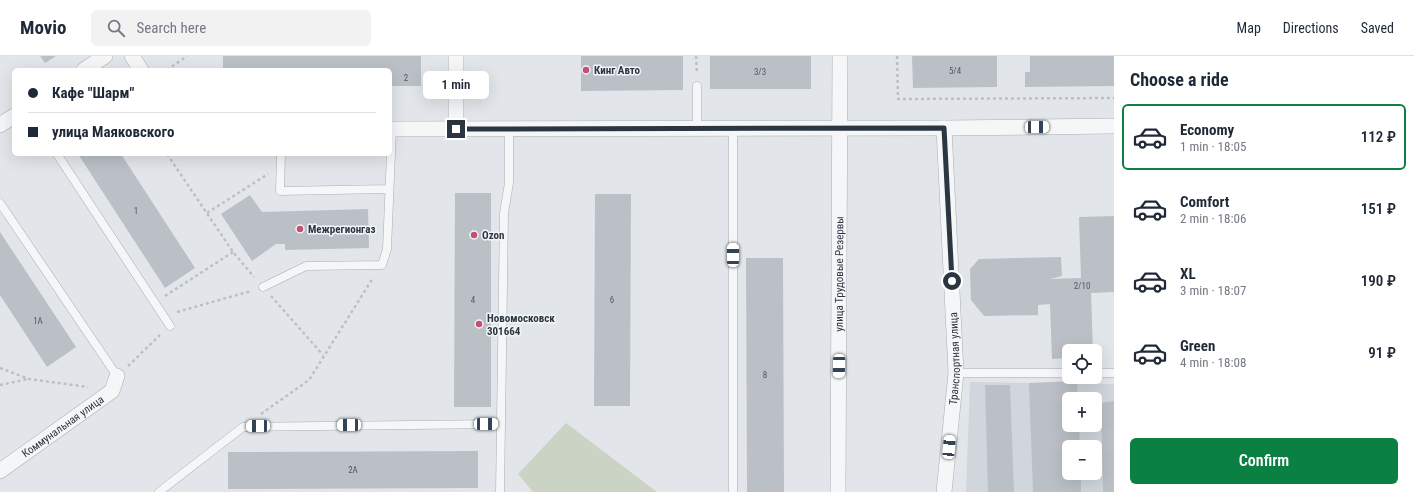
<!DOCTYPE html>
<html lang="en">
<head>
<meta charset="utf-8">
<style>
  :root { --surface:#fff; --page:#f2f2f3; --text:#1f2937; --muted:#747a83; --line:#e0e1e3; --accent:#0b8043 }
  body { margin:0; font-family:"Roboto Condensed",sans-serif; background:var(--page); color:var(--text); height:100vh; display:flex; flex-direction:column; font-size:15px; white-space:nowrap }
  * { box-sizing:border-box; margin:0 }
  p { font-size:13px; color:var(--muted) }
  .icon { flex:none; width:22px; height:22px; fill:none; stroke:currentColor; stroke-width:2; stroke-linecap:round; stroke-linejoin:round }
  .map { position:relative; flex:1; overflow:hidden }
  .drawer { display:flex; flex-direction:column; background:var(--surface); width:300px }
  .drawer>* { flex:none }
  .hud { position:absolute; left:12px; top:12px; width:380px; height:88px; border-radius:6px; box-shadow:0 4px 16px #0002; display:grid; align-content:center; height:88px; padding:0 16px; background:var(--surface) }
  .buttons { position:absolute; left:1062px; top:288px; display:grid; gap:8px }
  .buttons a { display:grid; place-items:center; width:40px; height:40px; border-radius:6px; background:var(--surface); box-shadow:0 4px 16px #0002; font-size:20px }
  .end { position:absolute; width:18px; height:18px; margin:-9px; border:5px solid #2b3641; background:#fff; box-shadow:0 0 0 2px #fff }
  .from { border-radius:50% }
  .bubble { position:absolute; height:28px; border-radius:6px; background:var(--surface); box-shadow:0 4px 16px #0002; font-size:13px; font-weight:600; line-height:28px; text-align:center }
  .car { position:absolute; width:12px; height:24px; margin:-12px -6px; border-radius:5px; box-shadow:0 0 3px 1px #0007; background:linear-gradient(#fff 24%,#345 0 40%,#fff 0 76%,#345 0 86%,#fff 0) }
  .hud b { display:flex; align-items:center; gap:14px; height:38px; font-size:15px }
  .hud b+b { border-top:1px solid var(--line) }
  .hud i { width:10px; height:10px; background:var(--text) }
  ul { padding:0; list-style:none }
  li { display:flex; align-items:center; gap:12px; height:66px; margin:0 8px 6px; padding:0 8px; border:2px solid transparent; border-radius:6px }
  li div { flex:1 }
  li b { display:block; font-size:15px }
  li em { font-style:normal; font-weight:600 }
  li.active { border-color:var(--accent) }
  li>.icon { width:36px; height:36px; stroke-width:1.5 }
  h2 { padding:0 16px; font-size:18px; line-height:48px }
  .primary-button { display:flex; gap:8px; margin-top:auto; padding:8px 16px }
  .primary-button a { flex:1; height:46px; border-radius:6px; background:var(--accent); color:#fff; font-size:16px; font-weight:600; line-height:46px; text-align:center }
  header { display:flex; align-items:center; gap:24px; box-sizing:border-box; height:56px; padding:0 20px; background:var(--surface); border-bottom:1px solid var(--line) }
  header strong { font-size:19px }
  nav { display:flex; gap:22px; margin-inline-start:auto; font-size:14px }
  .search { width:280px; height:36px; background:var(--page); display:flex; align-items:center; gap:10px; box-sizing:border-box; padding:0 14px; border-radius:6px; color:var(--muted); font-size:15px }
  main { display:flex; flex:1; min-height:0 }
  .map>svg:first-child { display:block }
  .built { fill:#d0d6dc; fill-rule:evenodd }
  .green { fill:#cad3c4 }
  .building { fill:#bac0c6 }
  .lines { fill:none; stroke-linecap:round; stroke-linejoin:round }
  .service-casing { stroke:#a7aeb4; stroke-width:9 }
  .minor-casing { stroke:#a7aeb4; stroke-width:16 }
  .path { stroke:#bcc0c5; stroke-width:2.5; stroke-dasharray:3 3; stroke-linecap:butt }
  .service { stroke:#f5f6f8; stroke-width:8 }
  .minor { stroke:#f5f6f8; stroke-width:15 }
  .route { stroke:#2b3641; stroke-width:5 }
  .poi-dot { fill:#c65073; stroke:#f2f5f7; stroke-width:1.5 }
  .labels { text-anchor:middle; stroke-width:3; stroke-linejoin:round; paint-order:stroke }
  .number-label { font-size:9px; fill:#4f5862 }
  .poi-label { font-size:11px; font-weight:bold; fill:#2b3641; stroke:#f2f5f7; text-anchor:start }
  .street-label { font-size:11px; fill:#2b3641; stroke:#f2f5f7 }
</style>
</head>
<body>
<header>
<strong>Movio</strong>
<div class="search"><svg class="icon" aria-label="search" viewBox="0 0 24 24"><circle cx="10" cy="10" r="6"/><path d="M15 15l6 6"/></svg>Search here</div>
<nav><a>Map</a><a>Directions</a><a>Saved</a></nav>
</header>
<main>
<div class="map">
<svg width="1114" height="436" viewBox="0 0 1114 436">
  <rect width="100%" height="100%" fill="#e2e6ea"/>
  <path class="built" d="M 970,326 L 1114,328 L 1114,436 L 966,436 ZM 1069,343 L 1095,343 L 1095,369 L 1069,369 ZM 1069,391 L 1095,391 L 1095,417 L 1069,417 Z"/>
  <path class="green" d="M 566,367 L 657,436 L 533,436 L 518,418 Z"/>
  <path class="building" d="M 40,0 L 56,0 L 45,7 Z
    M 223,0 L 421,0 L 421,30 L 390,30 L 390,14 L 223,14 Z
    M 581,0 L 683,0 L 683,34 L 581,35 Z
    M 710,0 L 811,0 L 811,33 L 710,33 Z
    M 912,0 L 997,0 L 997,31 L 913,32 Z
    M 1030,0 L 1114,0 L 1114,30 L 1025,31 L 1025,16 L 1030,16 Z
    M 78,98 L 121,98 L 195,212 L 165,232 Z
    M 455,137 L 491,137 L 491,351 L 454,351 Z
    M 595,138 L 631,138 L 630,350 L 594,350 Z
    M 250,139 L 262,156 L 368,153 L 369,192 L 285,194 L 285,188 L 276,188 L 252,205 L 221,158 Z
    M 1114,160 L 1114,236 L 1091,237 L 1093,295 L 1069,295 L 1069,302 L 1052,303 L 1050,248 L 1038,249 L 1038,259 L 984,260 L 971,244 L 970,213 L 979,203 L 1061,201 L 1062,220 L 1050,223 L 1081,222 L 1079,161 Z
    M 0,176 L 76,291 L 47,311 L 0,239 Z
    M 746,202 L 783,202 L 784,436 L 747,436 Z
    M 1077,325 L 1078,343 L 1069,343 L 1069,369 L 1079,369 L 1080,391 L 1069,391 L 1069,417 L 1081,417 L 1081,436 L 1033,436 L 1029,327 Z
    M 985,329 L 1010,329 L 1014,436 L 988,436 Z
    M 1114,345 L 1114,436 L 1103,436 L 1101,347 Z
    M 478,395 L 478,432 L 228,433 L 228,396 Z"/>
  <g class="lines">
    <g class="service-casing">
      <path id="service" d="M 697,30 L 697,73
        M 733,73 L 733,436
        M 57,98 L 170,270
        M 281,98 L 280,135 L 389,133
        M 0,147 L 117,320
        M 263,231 L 306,210 L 382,209 L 387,193 L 392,73
        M 956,317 L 1069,317
        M 1095,317 L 1114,317
        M 159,436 L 243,371 L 501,368 L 504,157 L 509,127 L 509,73
        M 500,436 L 501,368"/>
    </g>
    <g class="minor-casing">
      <g id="minor">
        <path d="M 132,0 L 141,14"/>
        <path d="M 84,14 L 105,0"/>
        <path d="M 0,69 L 14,60"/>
        <path d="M 390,73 L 944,72 L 1114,70"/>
        <path d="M 456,73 L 456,0"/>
        <path id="s1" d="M 0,415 L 112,335 L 117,320"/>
        <path id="s2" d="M 838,436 L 840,0"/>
        <path id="s3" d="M 944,436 L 956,317 L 944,72"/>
      </g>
    </g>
    <path class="path" d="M 696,0 L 697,17
      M 897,0 L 898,43 L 1114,42
      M 167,14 L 187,0
      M 167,98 L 233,196 L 254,221
      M 207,157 L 268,118
      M 165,240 L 233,196
      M 271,240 L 323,299
      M 177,256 L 251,235
      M 128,310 L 160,279
      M 0,312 L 29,323 L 88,331
      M 0,329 L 28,323
      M 261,358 L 309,324 L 373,222"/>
    <use href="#service" class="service"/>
    <use href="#minor" class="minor"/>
  </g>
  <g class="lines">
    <path class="route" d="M 456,73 L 944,72 L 952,225"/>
  </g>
  <g class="poi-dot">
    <circle cx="586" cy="14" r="4"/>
    <circle cx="300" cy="173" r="4"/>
    <circle cx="474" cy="179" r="4"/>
    <circle cx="479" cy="268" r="4"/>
  </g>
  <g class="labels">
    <g class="number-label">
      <text x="955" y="18">5/4</text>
      <text x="760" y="19">3/3</text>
      <text x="406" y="25">2</text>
      <text x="136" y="158">1</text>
      <text x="1082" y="233">2/10</text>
      <text x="473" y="247">4</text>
      <text x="612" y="247">6</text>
      <text x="38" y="268">1А</text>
      <text x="765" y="322">8</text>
      <text x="353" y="417">2А</text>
    </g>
    <g class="poi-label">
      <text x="594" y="18">Кинг Авто</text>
      <text x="308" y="177">Межрегионгаз</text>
      <text x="482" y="183">Ozon</text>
      <text x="487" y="266">Новомосковск<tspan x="487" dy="13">301664</tspan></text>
    </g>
    <g class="street-label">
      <text dy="4" stroke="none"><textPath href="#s2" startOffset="218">улица Трудовые Резервы</textPath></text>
      <text dy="4" stroke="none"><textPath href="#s3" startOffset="134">Транспортная улица</textPath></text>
      <text dy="4" stroke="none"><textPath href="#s1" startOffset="77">Коммунальная улица</textPath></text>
    </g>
  </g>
</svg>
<div class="buttons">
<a><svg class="icon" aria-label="locate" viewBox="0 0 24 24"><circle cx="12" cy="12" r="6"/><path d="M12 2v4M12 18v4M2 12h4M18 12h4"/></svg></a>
<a>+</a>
<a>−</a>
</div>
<i class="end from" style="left:952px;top:225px"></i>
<i class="end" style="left:456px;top:73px"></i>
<div class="bubble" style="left:423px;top:15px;width:66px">1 min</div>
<i class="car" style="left:1037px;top:71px;rotate:89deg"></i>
<i class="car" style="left:733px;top:199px;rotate:0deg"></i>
<i class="car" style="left:839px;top:310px;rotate:181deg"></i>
<i class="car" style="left:486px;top:368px;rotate:89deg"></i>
<i class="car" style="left:349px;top:369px;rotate:269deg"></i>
<i class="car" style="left:258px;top:370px;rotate:269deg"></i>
<i class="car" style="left:949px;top:391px;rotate:5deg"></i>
<div class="hud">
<b><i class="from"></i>Кафе &quot;Шарм&quot;</b>
<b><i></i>улица Маяковского</b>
</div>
</div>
<section class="drawer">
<h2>Choose a ride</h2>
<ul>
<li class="active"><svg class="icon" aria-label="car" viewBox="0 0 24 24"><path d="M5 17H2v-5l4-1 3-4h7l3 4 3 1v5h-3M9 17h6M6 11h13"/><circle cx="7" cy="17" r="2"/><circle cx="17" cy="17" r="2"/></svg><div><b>Economy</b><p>1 min · 18:05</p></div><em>112 ₽</em></li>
<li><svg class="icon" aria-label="car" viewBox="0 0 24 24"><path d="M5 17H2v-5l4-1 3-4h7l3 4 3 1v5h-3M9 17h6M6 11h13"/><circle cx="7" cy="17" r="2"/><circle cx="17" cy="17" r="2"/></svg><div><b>Comfort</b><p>2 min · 18:06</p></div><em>151 ₽</em></li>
<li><svg class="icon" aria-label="car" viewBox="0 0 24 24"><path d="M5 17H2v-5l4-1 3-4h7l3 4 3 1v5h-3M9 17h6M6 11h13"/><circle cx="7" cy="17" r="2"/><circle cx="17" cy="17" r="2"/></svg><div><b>XL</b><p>3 min · 18:07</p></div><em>190 ₽</em></li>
<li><svg class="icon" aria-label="car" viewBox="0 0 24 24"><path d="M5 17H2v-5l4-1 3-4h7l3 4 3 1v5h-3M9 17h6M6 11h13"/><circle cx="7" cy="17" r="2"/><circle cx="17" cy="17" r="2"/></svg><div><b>Green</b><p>4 min · 18:08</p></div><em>91 ₽</em></li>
</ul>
<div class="primary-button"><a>Confirm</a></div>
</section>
</main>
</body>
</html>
